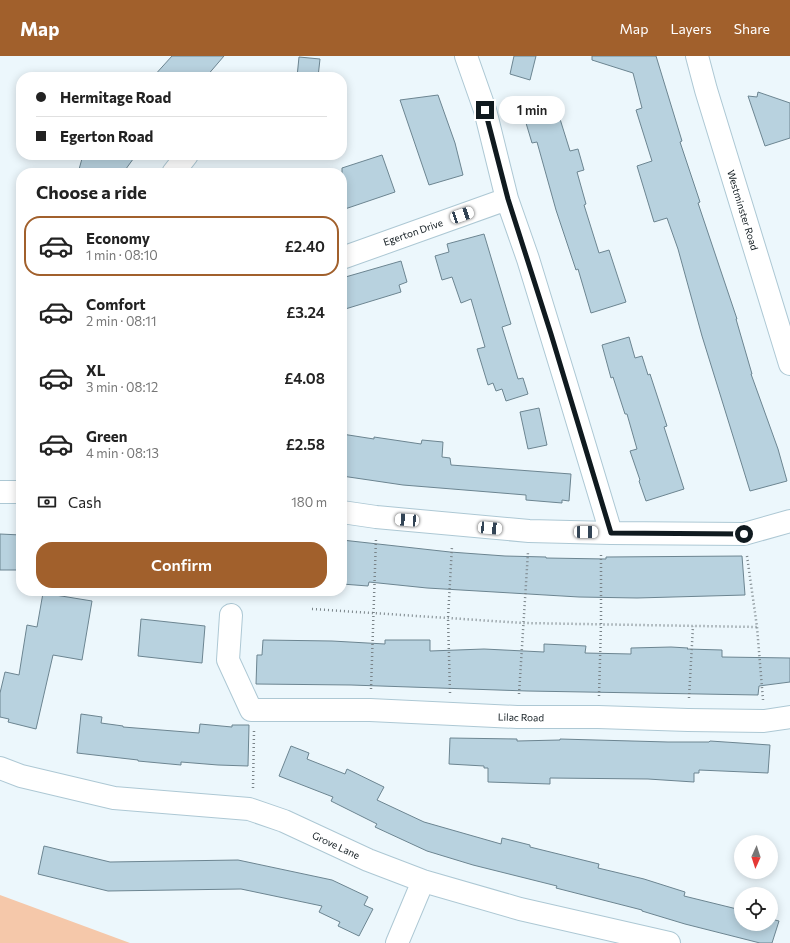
<!DOCTYPE html>
<html lang="en">
<head>
<meta charset="utf-8">
<style>
  :root { --surface:#fff; --page:#f2f2f2; --text:#222; --muted:#767676; --line:#e0e0e0; --accent:#a1602c }
  body { margin:0; font-family:Commissioner,sans-serif; background:var(--page); color:var(--text); height:100vh; display:flex; flex-direction:column; font-size:15px; white-space:nowrap }
  * { box-sizing:border-box; margin:0 }
  p { font-size:13px; color:var(--muted) }
  .icon { flex:none; width:22px; height:22px; fill:none; stroke:currentColor; stroke-width:2; stroke-linecap:round; stroke-linejoin:round }
  .map { position:relative; flex:1; overflow:hidden }
  .drawer { position:absolute; left:16px; top:112px; width:331px; height:428px; display:flex; flex-direction:column; background:var(--surface); border-radius:16px; box-shadow:0 2px 10px #0003 }
  .drawer>* { flex:none }
  .banner { position:absolute; left:16px; top:16px; width:331px; height:88px; border-radius:16px; box-shadow:0 2px 10px #0003; display:grid; align-content:center; height:88px; padding:0 20px; background:var(--surface) }
  .needle { width:26px; rotate:183deg }
  .buttons { position:absolute; left:734px; top:779px; display:grid; gap:8px }
  .buttons a { display:grid; place-items:center; width:44px; height:44px; border-radius:50%; background:var(--surface); box-shadow:0 2px 10px #0003; font-size:20px }
  .end { position:absolute; width:18px; height:18px; margin:-9px; border:5px solid #101a1f; background:#fff; box-shadow:0 0 0 2px #fff }
  .from { border-radius:50% }
  .bubble { position:absolute; height:28px; border-radius:14px; background:var(--surface); box-shadow:0 2px 10px #0003; font-size:13px; font-weight:600; line-height:28px; text-align:center }
  .car { position:absolute; width:12px; height:24px; margin:-12px -6px; border-radius:5px; box-shadow:0 0 3px 1px #0007; background:linear-gradient(#fff 24%,#345 0 40%,#fff 0 76%,#345 0 86%,#fff 0) }
  .banner b { display:flex; align-items:center; gap:14px; height:38px; font-size:15px }
  .banner b+b { border-top:1px solid var(--line) }
  .banner i { width:10px; height:10px; background:var(--text) }
  ul { padding:0; list-style:none }
  li { display:flex; align-items:center; gap:12px; height:60px; margin:0 8px 6px; padding:0 12px; border:2px solid transparent; border-radius:16px }
  li div { flex:1 }
  li b { display:block; font-size:15px }
  li em { font-style:normal; font-weight:600 }
  li.active { border-color:var(--accent) }
  li>.icon { width:36px; height:36px; stroke-width:1.5 }
  h2 { padding:0 20px; font-size:18px; line-height:48px }
  .pay { display:flex; align-items:center; gap:10px; height:44px; padding:0 20px; font-size:15px }
  .pay p { margin-inline-start:auto }
  .cta { display:flex; gap:8px; margin-top:auto; padding:8px 20px }
  .cta a { flex:1; height:46px; border-radius:16px; background:var(--accent); color:#fff; font-size:16px; font-weight:600; line-height:46px; text-align:center }
  header { display:flex; align-items:center; gap:24px; box-sizing:border-box; height:56px; padding:0 20px; background:var(--accent); color:#fff }
  header strong { font-size:19px }
  nav { display:flex; gap:22px; margin-inline-start:auto; font-size:14px }
  .map>svg:first-child { display:block }
  .green { fill:#f5c8aa }
  .building { fill:#b8d2df; stroke:#6c8591 }
  .lines { fill:none; stroke-linecap:round; stroke-linejoin:round }
  .minor-casing { stroke:#adc8d4; stroke-width:24 }
  .path { stroke:#798388; stroke-width:2.5; stroke-dasharray:1 3; stroke-linecap:butt }
  .minor { stroke:#fff; stroke-width:22 }
  .route { stroke:#101a1f; stroke-width:5 }
  .labels { text-anchor:middle; stroke-width:4; stroke-linejoin:round; paint-order:stroke }
  .street-label { font-size:10px; fill:#101a1f; stroke:#fff }
</style>
</head>
<body>
<header>
<strong>Map</strong>
<nav><a>Map</a><a>Layers</a><a>Share</a></nav>
</header>
<div class="map">
<svg width="790" height="887" viewBox="0 0 790 887">
  <rect width="100%" height="100%" fill="#ecf7fc"/>
  <path class="green" d="M 0,839 L 130,887 L 0,887 Z"/>
  <path class="building" d="M 172,0 L 224,0 L 206,21 L 153,21 Z
    M 514,0 L 536,0 L 530,24 L 510,18 Z
    M 592,0 L 656,0 L 682,85 L 680,86 L 700,146 L 698,147 L 737,263 L 736,263 L 752,318 L 751,318 L 778,393 L 787,425 L 750,435 L 702,280 L 678,193 L 667,162 L 654,166 L 637,110 L 652,105 L 636,54 L 642,52 L 633,17 L 592,4 Z
    M 299,1 L 320,3 L 318,21 L 297,21 Z
    M 758,36 L 790,47 L 790,82 L 765,90 L 748,40 L 757,41 Z
    M 438,39 L 455,87 L 463,119 L 429,129 L 400,44 Z
    M 555,47 L 570,95 L 578,93 L 584,114 L 577,116 L 586,148 L 584,149 L 599,197 L 609,194 L 626,246 L 591,257 L 578,213 L 576,214 L 556,154 L 537,86 L 532,87 L 523,57 Z
    M 83,99 L 136,99 L 123,117 L 78,117 Z
    M 382,99 L 395,136 L 342,154 L 342,112 Z
    M 484,178 L 511,268 L 502,271 L 518,323 L 523,322 L 528,338 L 506,345 L 502,333 L 496,335 L 493,327 L 488,329 L 477,293 L 485,291 L 471,243 L 461,247 L 452,221 L 442,224 L 435,200 L 449,196 L 447,188 Z
    M 401,205 L 407,226 L 399,229 L 401,236 L 342,254 L 342,222 Z
    M 629,281 L 635,302 L 642,300 L 648,319 L 650,318 L 667,370 L 664,371 L 684,433 L 646,445 L 639,425 L 640,424 L 630,395 L 637,393 L 627,358 L 625,358 L 613,321 L 611,322 L 602,289 Z
    M 539,352 L 547,389 L 528,393 L 520,356 Z
    M 342,378 L 374,383 L 374,381 L 421,388 L 422,384 L 443,386 L 442,401 L 450,402 L 451,409 L 571,418 L 569,445 L 562,444 L 562,447 L 526,444 L 526,439 L 403,429 L 342,420 Z
    M 0,478 L 21,479 L 21,514 L 0,514 Z
    M 342,484 L 450,496 L 505,500 L 546,501 L 546,502 L 606,503 L 606,501 L 742,500 L 745,539 L 637,542 L 579,541 L 427,532 L 369,526 L 368,530 L 342,528 Z
    M 43,537 L 92,545 L 82,604 L 53,599 L 36,673 L 8,666 L 9,663 L 0,661 L 0,637 L 5,616 L 19,619 L 27,569 L 37,571 Z
    M 141,563 L 205,570 L 202,607 L 138,600 Z
    M 263,584 L 332,585 L 385,588 L 385,584 L 430,584 L 430,595 L 484,593 L 544,596 L 544,588 L 586,590 L 585,597 L 631,598 L 631,592 L 671,591 L 688,592 L 687,593 L 722,594 L 722,601 L 790,602 L 790,626 L 759,630 L 758,639 L 527,635 L 351,629 L 256,628 L 257,599 L 262,599 Z
    M 81,658 L 102,661 L 101,667 L 123,670 L 123,671 L 199,677 L 200,668 L 232,671 L 232,669 L 249,669 L 248,710 L 218,709 L 181,706 L 181,709 L 138,705 L 138,704 L 77,697 Z
    M 450,682 L 517,683 L 517,685 L 560,684 L 560,683 L 668,686 L 709,686 L 710,685 L 770,689 L 768,717 L 699,714 L 699,717 L 694,717 L 694,726 L 648,723 L 550,722 L 550,728 L 488,726 L 488,712 L 484,712 L 484,710 L 449,708 Z
    M 291,690 L 309,697 L 307,703 L 345,718 L 347,713 L 384,731 L 377,744 L 424,766 L 501,788 L 502,782 L 530,789 L 530,791 L 599,808 L 598,812 L 644,823 L 685,836 L 684,840 L 741,854 L 741,868 L 771,868 L 771,863 L 779,865 L 772,887 L 760,887 L 685,868 L 642,855 L 642,854 L 556,832 L 557,830 L 473,809 L 427,795 L 375,771 L 377,768 L 331,745 L 333,741 L 279,720 Z
    M 44,790 L 110,806 L 238,804 L 332,824 L 368,841 L 364,849 L 373,853 L 359,880 L 338,870 L 340,866 L 319,856 L 322,850 L 241,833 L 108,835 L 38,818 Z"/>
  <g class="lines">
    <g class="minor-casing">
      <path id="minor" d="M 466,0 L 485,54 L 507,143 L 528,203 L 565,324 L 611,477
        M 697,0 L 706,34 L 790,308
        M 173,117 L 187,99
        M 342,202 L 507,143
        M 0,436 L 21,436
        M 342,456 L 376,461 L 529,475 L 611,477 L 744,478 L 790,465
        M 231,559 L 228,604 L 251,654 L 370,654 L 517,661 L 598,661 L 688,664 L 764,665 L 790,661
        M 0,712 L 21,720 L 114,742 L 249,753 L 284,765 L 368,804 L 423,825 L 520,853 L 669,887
        M 397,887 L 423,825"/>
    </g>
    <path class="path" d="M 747,500 L 757,571 L 763,644
      M 312,553 L 523,567 L 757,571
      M 371,633 L 376,482
      M 450,637 L 448,562 L 452,490
      M 519,638 L 528,496
      M 599,640 L 601,568 L 601,499
      M 689,642 L 693,570
      M 253,732 L 254,675"/>
    <use href="#minor" class="minor"/>
  </g>
  <g class="lines">
    <path class="route" d="M 485,54 L 508,143 L 551,278 L 611,477 L 744,478"/>
  </g>
  <g class="labels">
    <g class="street-label">
      <text transform="translate(743 154) rotate(73)" y="4">Westminster Road</text>
      <text transform="translate(413 176) rotate(-19)" y="4">Egerton Drive</text>
      <text transform="translate(521 661) rotate(1)" y="4">Lilac Road</text>
      <text transform="translate(336 789) rotate(25)" y="4">Grove Lane</text>
    </g>
  </g>
</svg>
<div class="buttons">
<a><svg class="needle" viewBox="-14 -14 28 28"><path d="M0-13l5 13h-10z" fill="#e53935"/><path d="M0 13l5-13h-10z" fill="#767676"/></svg></a>
<a><svg class="icon" aria-label="locate" viewBox="0 0 24 24"><circle cx="12" cy="12" r="6"/><path d="M12 2v4M12 18v4M2 12h4M18 12h4"/></svg></a>
</div>
<i class="end from" style="left:744px;top:478px"></i>
<i class="end" style="left:485px;top:54px"></i>
<div class="bubble" style="left:499px;top:40px;width:66px">1 min</div>
<i class="car" style="left:462px;top:159px;rotate:71deg"></i>
<i class="car" style="left:407px;top:464px;rotate:274deg"></i>
<i class="car" style="left:490px;top:472px;rotate:95deg"></i>
<i class="car" style="left:586px;top:476px;rotate:91deg"></i>
<div class="banner">
<b><i class="from"></i>Hermitage Road</b>
<b><i></i>Egerton Road</b>
</div>
<section class="drawer">
<h2>Choose a ride</h2>
<ul>
<li class="active"><svg class="icon" aria-label="car" viewBox="0 0 24 24"><path d="M5 17H2v-5l4-1 3-4h7l3 4 3 1v5h-3M9 17h6M6 11h13"/><circle cx="7" cy="17" r="2"/><circle cx="17" cy="17" r="2"/></svg><div><b>Economy</b><p>1 min · 08:10</p></div><em>£2.40</em></li>
<li><svg class="icon" aria-label="car" viewBox="0 0 24 24"><path d="M5 17H2v-5l4-1 3-4h7l3 4 3 1v5h-3M9 17h6M6 11h13"/><circle cx="7" cy="17" r="2"/><circle cx="17" cy="17" r="2"/></svg><div><b>Comfort</b><p>2 min · 08:11</p></div><em>£3.24</em></li>
<li><svg class="icon" aria-label="car" viewBox="0 0 24 24"><path d="M5 17H2v-5l4-1 3-4h7l3 4 3 1v5h-3M9 17h6M6 11h13"/><circle cx="7" cy="17" r="2"/><circle cx="17" cy="17" r="2"/></svg><div><b>XL</b><p>3 min · 08:12</p></div><em>£4.08</em></li>
<li><svg class="icon" aria-label="car" viewBox="0 0 24 24"><path d="M5 17H2v-5l4-1 3-4h7l3 4 3 1v5h-3M9 17h6M6 11h13"/><circle cx="7" cy="17" r="2"/><circle cx="17" cy="17" r="2"/></svg><div><b>Green</b><p>4 min · 08:13</p></div><em>£2.58</em></li>
</ul>
<div class="pay"><svg class="icon" aria-label="cash" viewBox="0 0 24 24"><path d="M3 7h18v10H3z"/><circle cx="12" cy="12" r="2"/></svg>Cash<p>180 m</p></div>
<div class="cta"><a>Confirm</a></div>
</section>
</div>
</body>
</html>
